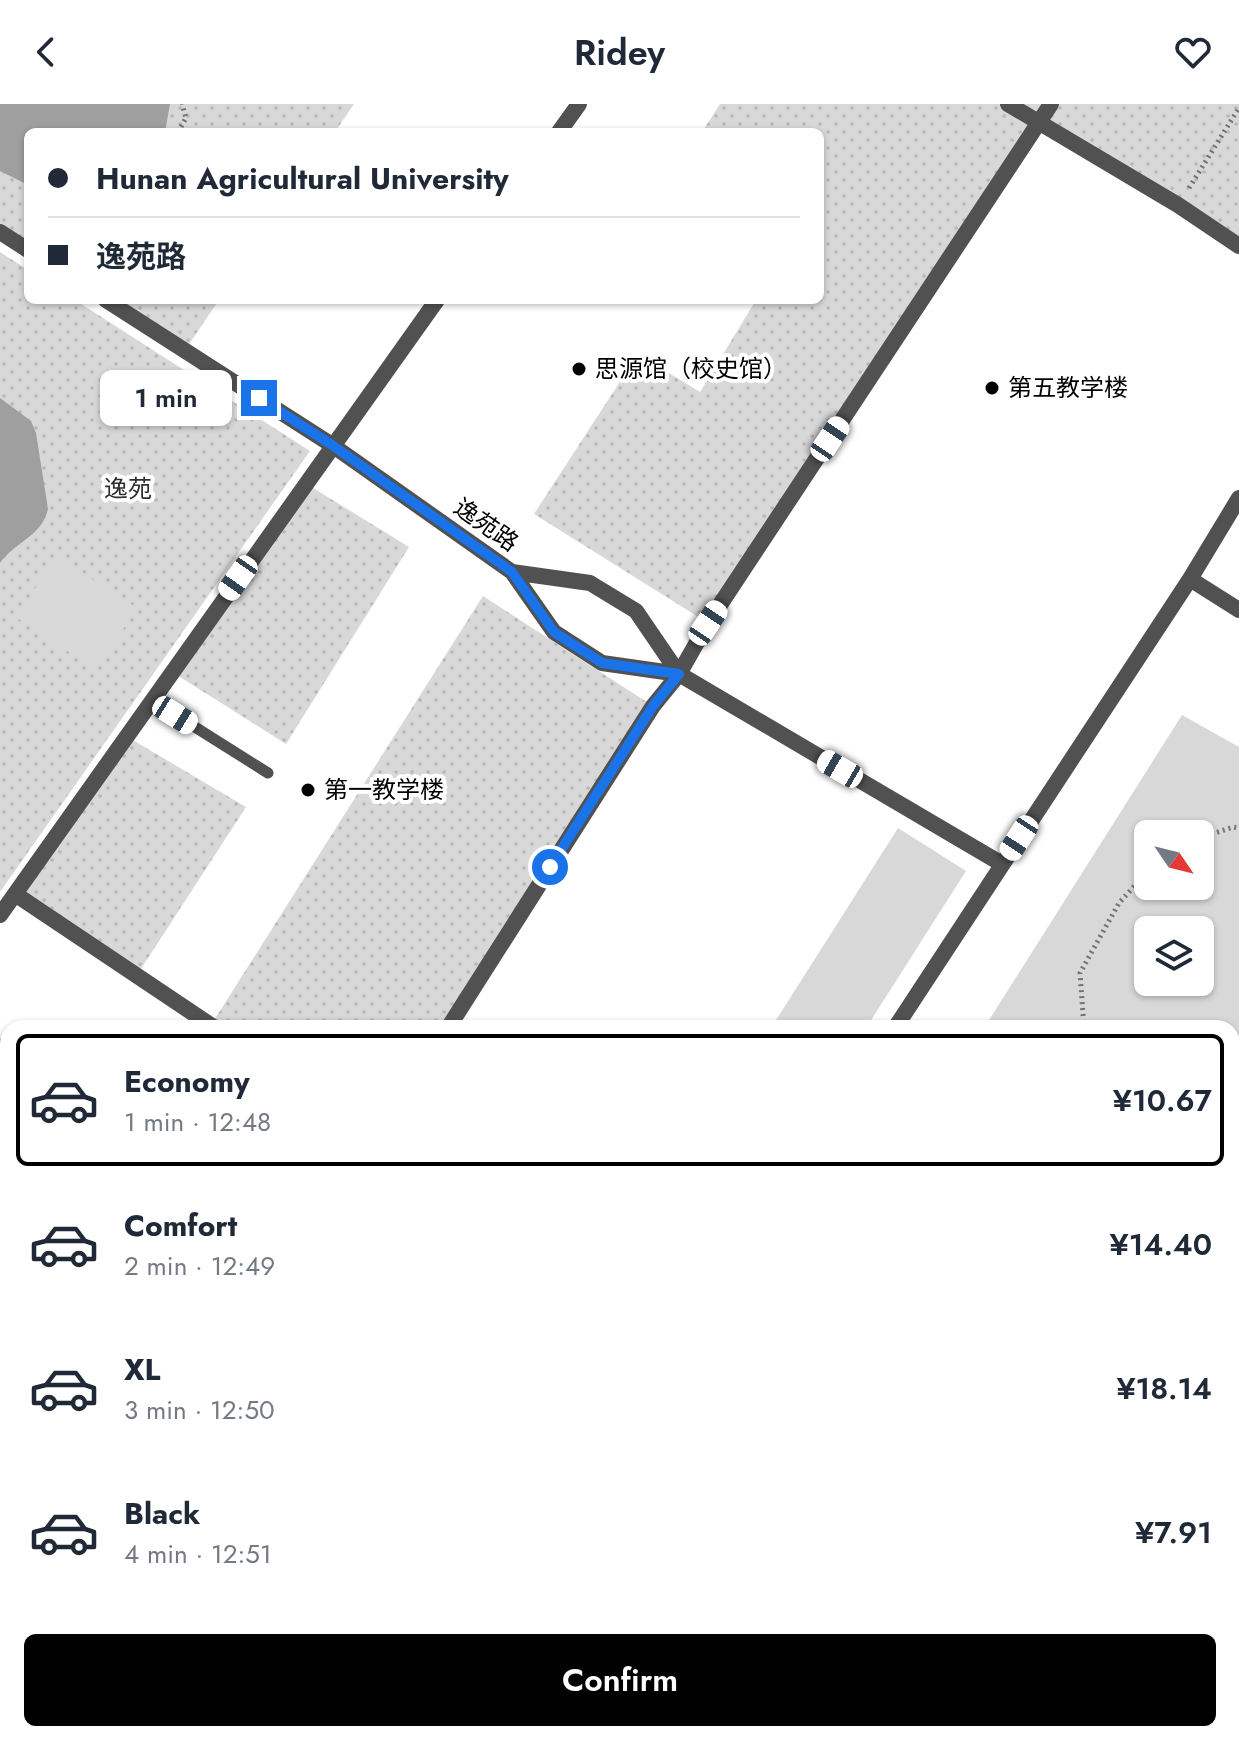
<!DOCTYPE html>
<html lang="en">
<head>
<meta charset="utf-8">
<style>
  :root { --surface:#fff; --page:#f2f2f3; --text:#1f2937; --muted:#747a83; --line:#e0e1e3; --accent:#000 }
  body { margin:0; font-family:Jost,"Noto Sans SC",sans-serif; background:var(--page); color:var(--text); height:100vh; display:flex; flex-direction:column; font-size:30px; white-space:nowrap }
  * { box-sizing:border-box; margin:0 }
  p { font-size:26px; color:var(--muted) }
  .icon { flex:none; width:44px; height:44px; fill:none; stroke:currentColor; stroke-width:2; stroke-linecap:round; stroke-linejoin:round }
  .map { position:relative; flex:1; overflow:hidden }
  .panel { position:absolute; left:0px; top:916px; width:1240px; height:722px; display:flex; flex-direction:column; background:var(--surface); border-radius:24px 24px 0 0; box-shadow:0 2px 6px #0004 }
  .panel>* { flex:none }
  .top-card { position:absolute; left:24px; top:24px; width:800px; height:176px; border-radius:12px; box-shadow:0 2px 6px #0004; display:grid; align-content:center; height:176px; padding:0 24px; background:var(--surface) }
  .needle { width:52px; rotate:125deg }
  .tools { position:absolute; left:1134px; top:716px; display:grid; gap:16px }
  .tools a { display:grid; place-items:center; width:80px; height:80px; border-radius:12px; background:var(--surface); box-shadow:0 2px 6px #0004; font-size:40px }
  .end { position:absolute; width:36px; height:36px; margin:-18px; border:10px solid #1a73e8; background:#fff; box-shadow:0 0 0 4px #fff }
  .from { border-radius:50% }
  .bubble { position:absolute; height:56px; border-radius:12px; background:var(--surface); box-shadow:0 2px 6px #0004; font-size:26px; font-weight:600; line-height:56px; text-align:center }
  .car { position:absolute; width:24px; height:48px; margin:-24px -12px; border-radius:10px; box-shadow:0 0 6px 2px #0007; background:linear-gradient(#fff 24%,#345 0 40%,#fff 0 76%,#345 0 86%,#fff 0) }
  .top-card b { display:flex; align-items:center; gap:28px; height:76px; font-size:30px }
  .top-card b+b { border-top:2px solid var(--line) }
  .top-card i { width:20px; height:20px; background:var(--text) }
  ul { padding:14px 0 0; list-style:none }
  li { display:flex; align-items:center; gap:24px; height:132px; margin:0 16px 12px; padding:0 8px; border:4px solid transparent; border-radius:12px }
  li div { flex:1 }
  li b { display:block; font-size:30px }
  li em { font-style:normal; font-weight:600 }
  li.selected { border-color:var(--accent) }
  li>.icon { width:72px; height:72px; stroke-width:1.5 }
  .primary-button { display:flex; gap:16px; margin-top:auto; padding:16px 24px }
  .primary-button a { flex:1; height:92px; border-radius:12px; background:var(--accent); color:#fff; font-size:32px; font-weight:600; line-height:92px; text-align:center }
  header { display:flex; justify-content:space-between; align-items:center; height:104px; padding:0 24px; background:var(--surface); font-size:36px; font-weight:600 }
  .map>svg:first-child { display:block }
  .green { fill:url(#green-dots) }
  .forest { fill:url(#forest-firs) }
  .pitch { fill:#d8d8d8; fill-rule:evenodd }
  .water { fill:#9f9f9f }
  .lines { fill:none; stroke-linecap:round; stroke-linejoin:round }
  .path { stroke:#737373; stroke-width:5; stroke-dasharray:2 4; stroke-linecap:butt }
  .service { stroke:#515151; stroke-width:11 }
  .minor { stroke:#515151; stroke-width:16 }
  .route { stroke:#1a73e8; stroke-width:10 }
  .poi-dot { fill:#000; stroke:#fff; stroke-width:3 }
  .labels { text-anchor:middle; stroke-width:8; stroke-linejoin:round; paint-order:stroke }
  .poi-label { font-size:24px; fill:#000; stroke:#fff; text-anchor:start }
  .park-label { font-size:24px; fill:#2f2f2f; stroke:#fff }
  .street-label { font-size:24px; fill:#000; stroke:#fff }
</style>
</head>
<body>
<header><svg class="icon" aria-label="back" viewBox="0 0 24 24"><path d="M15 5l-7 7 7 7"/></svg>Ridey<svg class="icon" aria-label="heart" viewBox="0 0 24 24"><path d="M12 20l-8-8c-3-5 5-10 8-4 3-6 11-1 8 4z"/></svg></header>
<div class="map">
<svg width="1239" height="1637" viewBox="0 0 1239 1637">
  <defs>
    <pattern id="green-dots" width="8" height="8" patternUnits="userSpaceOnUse" patternTransform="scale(2)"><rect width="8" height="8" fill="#d8d8d8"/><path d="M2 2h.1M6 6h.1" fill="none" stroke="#b8b8b8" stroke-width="1.8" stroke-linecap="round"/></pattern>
    <pattern id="forest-firs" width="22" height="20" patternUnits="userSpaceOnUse" patternTransform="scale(2)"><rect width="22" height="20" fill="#d8d8d8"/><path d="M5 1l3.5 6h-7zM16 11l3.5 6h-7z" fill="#b8b8b8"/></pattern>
  </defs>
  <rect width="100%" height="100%" fill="#fff"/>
  <path class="green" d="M 0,0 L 354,0 L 335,28 L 28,28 L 28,146 L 0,128 Z
    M 720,0 L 1239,0 L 1239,145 L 1038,21 L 708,519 L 534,410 L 638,250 L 700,288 L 756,196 L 820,196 L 820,28 L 702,28 Z
    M 0,148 L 28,166 L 28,196 L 75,196 L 310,347 L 0,788 Z
    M 106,196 L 219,196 L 185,246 Z
    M 305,379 L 409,443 L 286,640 L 172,568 Z
    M 483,492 L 653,602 L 448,924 L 215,924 L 211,921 Z
    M 126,632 L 246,703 L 137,871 L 15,790 Z"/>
  <path class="forest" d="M 339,1630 L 458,1630 L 472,1637 L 335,1637 Z
    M 560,1630 L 699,1630 L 706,1635 L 710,1630 L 1051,1630 L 1046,1637 L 573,1637 Z"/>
  <path class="pitch" d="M 57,452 L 137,504 L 96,566 L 16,513 Z
    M 1182,611 L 1239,643 L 1239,1232 L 1232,1228 L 1232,924 L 984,924 ZM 1148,730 L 1200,730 L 1200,782 L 1148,782 ZM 1148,826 L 1200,826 L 1200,878 L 1148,878 Z
    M 898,724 L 966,767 L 866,924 L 771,924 Z"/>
  <path class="water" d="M 0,0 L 170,0 L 165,28 L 28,28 L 28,81 L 0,67 Z
    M 0,294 L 31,317 L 36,329 L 48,405 C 42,432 15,438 0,459 Z
    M 0,934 L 8,936 L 8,1068 L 0,1075 Z"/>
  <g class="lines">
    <path class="path" d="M 178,28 L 186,14 L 182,0
      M 1189,84 L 1239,4
      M 1200,734 L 1233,723 L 1239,724
      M 1084,924 L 1080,869 L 1119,799 L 1148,767
      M 1232,1094 L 1239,1098
      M 869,1630 L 870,1637
      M 762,1637 L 852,1630"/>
    <path class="service" d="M 152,596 L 268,669"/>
    <path class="minor" d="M 1008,0 L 1178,101 L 1239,142
      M 559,28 L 579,0
      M 0,128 L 28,146
      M 106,196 L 332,341 L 512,468 L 590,479 L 636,507 L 679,570 L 1002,760
      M 512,468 L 554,528 L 602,559 L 679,570
      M 1190,475 L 1239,506
      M 15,790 L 215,924
      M 0,811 L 437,196
      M 448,924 L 653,602 L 679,570 L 708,519 L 1051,0
      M 895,924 L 1190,475 L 1239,394
      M 1232,1228 L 1239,1232
      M 0,1281 L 8,1286
      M 1232,1485 L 1239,1474
      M 560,1630 L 572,1637
      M 1100,1630 L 1111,1637
      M 317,1637 L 322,1630
      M 1071,1637 L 1075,1630
      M 1134,1637 L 1138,1630"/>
  </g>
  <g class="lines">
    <path class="route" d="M 259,294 L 332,341 L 512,468 L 554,528 L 602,559 L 679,570 L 653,602 L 550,763"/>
  </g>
  <g class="poi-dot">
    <circle cx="579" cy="265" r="8"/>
    <circle cx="992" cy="284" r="8"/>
    <circle cx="308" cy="686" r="8"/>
  </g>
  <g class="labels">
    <g class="poi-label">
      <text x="595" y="273">思源馆（校史馆）</text>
      <text x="1008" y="292">第五教学楼</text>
      <text x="324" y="694">第一教学楼</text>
    </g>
    <g class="park-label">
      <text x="128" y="393">逸苑</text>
    </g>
    <g class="street-label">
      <text transform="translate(486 421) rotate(35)" y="8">逸苑路</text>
    </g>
  </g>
</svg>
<div class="tools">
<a><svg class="needle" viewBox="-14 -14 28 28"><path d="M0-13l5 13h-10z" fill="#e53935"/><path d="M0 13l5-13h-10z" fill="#747a83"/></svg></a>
<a><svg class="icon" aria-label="layers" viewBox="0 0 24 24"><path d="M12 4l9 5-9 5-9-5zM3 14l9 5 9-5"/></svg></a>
</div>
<i class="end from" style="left:550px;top:763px"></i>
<i class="end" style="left:259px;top:294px"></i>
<div class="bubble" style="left:100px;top:266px;width:132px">1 min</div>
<i class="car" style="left:830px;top:335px;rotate:34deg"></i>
<i class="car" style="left:238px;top:474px;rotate:215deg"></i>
<i class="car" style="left:708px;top:519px;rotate:34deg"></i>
<i class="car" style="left:175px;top:611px;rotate:122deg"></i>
<i class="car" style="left:840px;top:665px;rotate:300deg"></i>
<i class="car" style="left:1019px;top:734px;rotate:213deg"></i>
<div class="top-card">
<b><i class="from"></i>Hunan Agricultural University</b>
<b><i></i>逸苑路</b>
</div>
<section class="panel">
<ul>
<li class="selected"><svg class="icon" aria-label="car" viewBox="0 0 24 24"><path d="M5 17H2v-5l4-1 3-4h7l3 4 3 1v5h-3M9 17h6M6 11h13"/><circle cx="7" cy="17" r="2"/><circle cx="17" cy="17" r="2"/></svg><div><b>Economy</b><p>1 min · 12:48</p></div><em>¥10.67</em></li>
<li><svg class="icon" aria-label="car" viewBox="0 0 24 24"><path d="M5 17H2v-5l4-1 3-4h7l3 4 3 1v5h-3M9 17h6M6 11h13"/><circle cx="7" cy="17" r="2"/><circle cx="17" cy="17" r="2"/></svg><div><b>Comfort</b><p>2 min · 12:49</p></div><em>¥14.40</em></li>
<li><svg class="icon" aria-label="car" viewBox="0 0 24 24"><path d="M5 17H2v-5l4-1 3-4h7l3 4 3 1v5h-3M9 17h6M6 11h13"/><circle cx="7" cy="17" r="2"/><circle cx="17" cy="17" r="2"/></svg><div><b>XL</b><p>3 min · 12:50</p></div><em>¥18.14</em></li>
<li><svg class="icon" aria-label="car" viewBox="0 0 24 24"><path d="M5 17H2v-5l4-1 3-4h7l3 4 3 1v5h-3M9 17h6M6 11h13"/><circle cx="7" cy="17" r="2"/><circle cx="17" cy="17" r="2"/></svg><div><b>Black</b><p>4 min · 12:51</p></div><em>¥7.91</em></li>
</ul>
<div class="primary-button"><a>Confirm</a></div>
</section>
</div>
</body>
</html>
